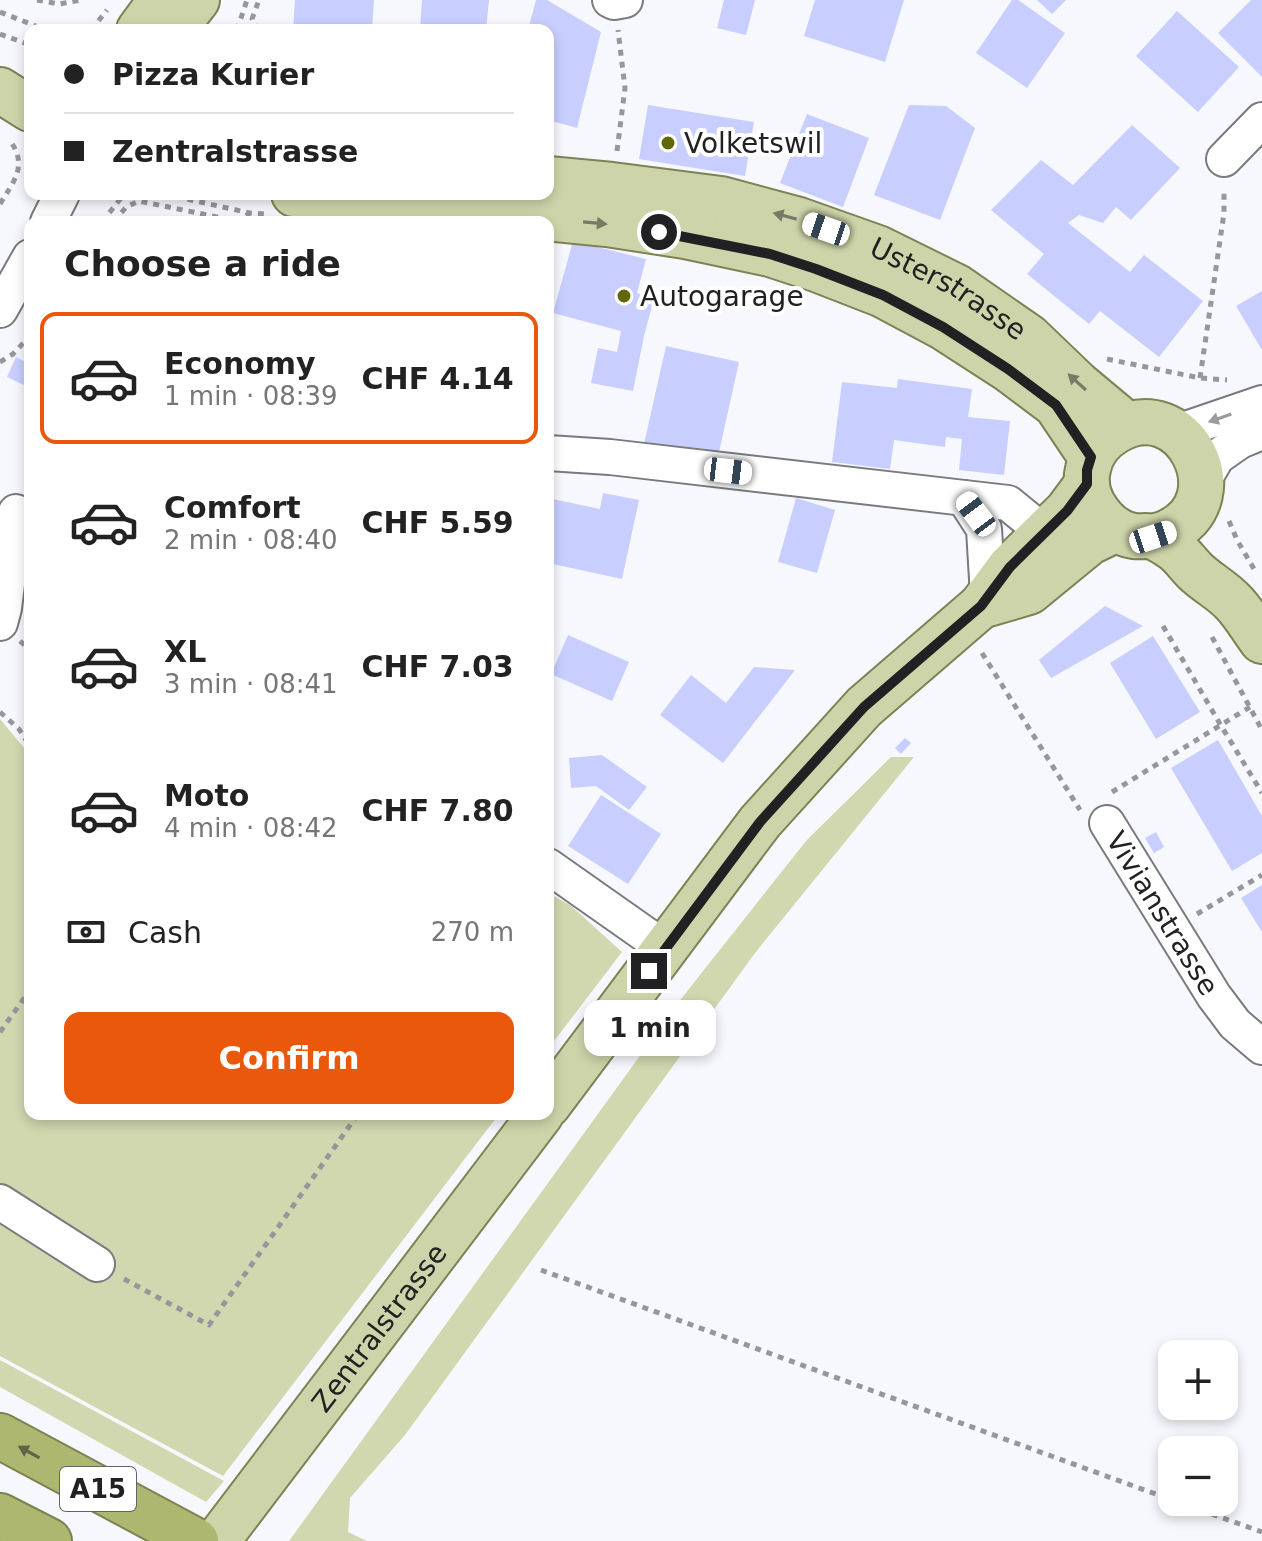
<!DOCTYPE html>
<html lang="en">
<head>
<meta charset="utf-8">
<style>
  :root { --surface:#fff; --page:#f2f2f2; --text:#222; --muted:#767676; --line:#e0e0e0; --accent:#ea580c }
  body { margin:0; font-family:"DejaVu Sans",sans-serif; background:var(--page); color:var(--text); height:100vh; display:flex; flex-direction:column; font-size:30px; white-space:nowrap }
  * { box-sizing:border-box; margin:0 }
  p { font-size:26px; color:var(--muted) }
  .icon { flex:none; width:44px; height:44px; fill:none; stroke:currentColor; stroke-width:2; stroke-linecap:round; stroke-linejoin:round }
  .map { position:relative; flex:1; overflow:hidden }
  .panel { position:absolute; left:24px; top:216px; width:530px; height:904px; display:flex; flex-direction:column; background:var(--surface); border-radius:16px; box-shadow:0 4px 12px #0003 }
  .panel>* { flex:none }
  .top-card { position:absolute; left:24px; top:24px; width:530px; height:176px; border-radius:16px; box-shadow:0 4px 12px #0003; display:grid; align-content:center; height:176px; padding:0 40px; background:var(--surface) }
  .controls { position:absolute; left:1158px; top:1340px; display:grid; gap:16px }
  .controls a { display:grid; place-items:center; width:80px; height:80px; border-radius:16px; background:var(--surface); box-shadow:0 4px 12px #0003; font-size:40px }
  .end { position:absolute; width:36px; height:36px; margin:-18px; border:10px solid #212123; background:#fff; box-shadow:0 0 0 4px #fff }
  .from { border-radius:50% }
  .bubble { position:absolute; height:56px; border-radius:16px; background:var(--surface); box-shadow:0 4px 12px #0003; font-size:26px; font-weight:600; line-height:56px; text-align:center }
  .car { position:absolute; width:24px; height:48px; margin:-24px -12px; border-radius:10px; box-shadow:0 0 6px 2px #0007; background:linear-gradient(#fff 24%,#345 0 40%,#fff 0 76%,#345 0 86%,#fff 0) }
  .top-card b { display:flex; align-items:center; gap:28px; height:76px; font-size:30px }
  .top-card b+b { border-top:2px solid var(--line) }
  .top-card i { width:20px; height:20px; background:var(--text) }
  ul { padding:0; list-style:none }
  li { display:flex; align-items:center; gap:24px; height:132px; margin:0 16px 12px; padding:0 24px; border:4px solid transparent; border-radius:16px }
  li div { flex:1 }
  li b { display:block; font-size:30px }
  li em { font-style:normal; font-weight:600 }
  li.current { border-color:var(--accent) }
  li>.icon { width:72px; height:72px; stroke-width:1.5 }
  h2 { padding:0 40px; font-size:36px; line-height:96px }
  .pay { display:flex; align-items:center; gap:20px; height:88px; padding:0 40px; font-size:30px }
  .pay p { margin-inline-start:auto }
  .button { display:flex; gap:16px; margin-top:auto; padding:16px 40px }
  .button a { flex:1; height:92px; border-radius:16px; background:var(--accent); color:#fff; font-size:32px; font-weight:600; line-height:92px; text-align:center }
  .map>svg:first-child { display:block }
  .green { fill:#d1d7ae }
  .building { fill:#c8cefe }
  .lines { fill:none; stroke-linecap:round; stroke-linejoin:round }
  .minor-casing { stroke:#797a7e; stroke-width:38 }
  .major-casing { stroke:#7d8255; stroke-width:48 }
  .highway-casing { stroke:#7d8255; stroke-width:48 }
  .path { stroke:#96979b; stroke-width:5; stroke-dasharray:6 6; stroke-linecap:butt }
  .minor { stroke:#fff; stroke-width:34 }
  .major { stroke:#ced4a9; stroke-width:44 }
  .highway { stroke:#aeb770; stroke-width:44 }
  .oneway { fill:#787a66 }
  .oneway2 { fill:#9b9b9c }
  .oneway3 { fill:#606446 }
  .route { stroke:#212123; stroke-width:10 }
  .poi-dot { fill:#606707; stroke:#fff; stroke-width:3 }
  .labels { text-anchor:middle; stroke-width:8; stroke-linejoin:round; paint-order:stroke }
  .shield { fill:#fff; stroke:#646465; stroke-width:2 }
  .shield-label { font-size:26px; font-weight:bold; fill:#212123 }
  .poi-label { font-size:28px; fill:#212123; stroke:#fff; text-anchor:start }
  .street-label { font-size:28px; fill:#212123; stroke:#fff }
</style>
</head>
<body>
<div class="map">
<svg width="1262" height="1541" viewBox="0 0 1262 1541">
  <rect width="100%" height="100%" fill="#f7f8fd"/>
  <path class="green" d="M 0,719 L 30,755 L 30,1114 L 499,1114 L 223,1476 L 0,1356 Z
    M 891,757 L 914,757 L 755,953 L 405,1435 L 350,1498 L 348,1532 L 367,1541 L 289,1541 L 681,999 L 806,841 Z
    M 548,893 L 570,905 L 622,952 L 548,1049 Z
    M 0,1360 L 224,1481 L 206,1502 L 0,1387 Z"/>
  <path class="building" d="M 295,0 L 374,0 L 372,30 L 293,30 Z
    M 422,0 L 489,0 L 486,30 L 420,30 Z
    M 536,0 L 547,0 L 601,32 L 577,128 L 548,120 L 548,30 L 528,30 Z
    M 724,0 L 755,0 L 746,35 L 717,28 Z
    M 815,0 L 904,0 L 885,62 L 804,36 Z
    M 1012,0 L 1018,0 L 1065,33 L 1027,88 L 976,53 Z
    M 1037,0 L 1066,0 L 1052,14 Z
    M 1251,0 L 1262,0 L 1262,77 L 1218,33 Z
    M 1177,11 L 1239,67 L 1198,112 L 1136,56 Z
    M 648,105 L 754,122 L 745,176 L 639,159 Z
    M 909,105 L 946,106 L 975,128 L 940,220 L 874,195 Z
    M 807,114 L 869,138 L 843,207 L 780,183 Z
    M 1132,125 L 1180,168 L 1131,220 L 1116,207 L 1103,223 L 1079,215 L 1068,223 L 1130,272 L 1144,255 L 1203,301 L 1159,357 L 1100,311 L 1089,324 L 1027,274 L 1044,254 L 991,210 L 1041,160 L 1073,185 Z
    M 573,241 L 646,259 L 637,293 L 654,298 L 644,336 L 633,391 L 591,383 L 598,348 L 617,352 L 621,331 L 553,313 Z
    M 1262,291 L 1262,350 L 1236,306 Z
    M 666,346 L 739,362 L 717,461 L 644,444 Z
    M 16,357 L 30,364 L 30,388 L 7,377 Z
    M 898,379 L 972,389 L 968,417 L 1010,421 L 1004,475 L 959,470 L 962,439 L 946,437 L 945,447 L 894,440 L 890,469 L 832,462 L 842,382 L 897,388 Z
    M 603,493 L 639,500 L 622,579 L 548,563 L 548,498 L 600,509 Z
    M 796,498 L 835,510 L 817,573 L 778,562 Z
    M 1105,606 L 1143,626 L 1051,678 L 1039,660 Z
    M 568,635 L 629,662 L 612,701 L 551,674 Z
    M 1153,636 L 1200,712 L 1156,739 L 1110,663 Z
    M 754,667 L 795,670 L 723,763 L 660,715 L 691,675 L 726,703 Z
    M 905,738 L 911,743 L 901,754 L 895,748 Z
    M 1218,740 L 1262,816 L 1262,853 L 1232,871 L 1171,768 Z
    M 602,755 L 647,787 L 629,810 L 596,786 L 571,788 L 569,758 Z
    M 601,795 L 661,834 L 628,884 L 568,846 Z
    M 1156,832 L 1164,847 L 1154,853 L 1145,838 Z
    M 1262,885 L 1262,932 L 1241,898 Z"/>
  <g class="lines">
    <g class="minor-casing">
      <g id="minor">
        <path d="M 610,0 L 614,2 L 625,0"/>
        <path d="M 1224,159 L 1262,120"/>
        <path d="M 48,222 L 62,194"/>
        <path d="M 0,310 L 30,257"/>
        <path d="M 1177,432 L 1262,403"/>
        <path d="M 548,453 L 610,457 L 1008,503 L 1035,525"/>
        <path d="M 1202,483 L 1217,457 L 1240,441 L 1262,432"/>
        <path d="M 964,498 L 984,529 L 988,596"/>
        <path d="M 0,623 L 4,608 L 16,512"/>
        <path id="s1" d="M 1107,823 L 1214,996 L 1235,1024 L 1262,1047"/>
        <path d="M 548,866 L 666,949"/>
        <path d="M 0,1202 L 97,1264"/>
      </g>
    </g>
    <g class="major-casing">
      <g id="major">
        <path d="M 139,30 L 161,0"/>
        <path d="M 173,30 L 197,0"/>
        <path d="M 0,90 L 30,109"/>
        <path id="s2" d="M 548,179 L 612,185 L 721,199 L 799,220 L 878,248 L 957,287 L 1029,337 L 1078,384 L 1127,425"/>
        <path d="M 294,194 L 607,224 L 685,236 L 770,254 L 816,269 L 883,295 L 943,327 L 1008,369 L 1056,405 L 1091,457"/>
        <path d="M 1153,537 C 1159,535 1165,534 1170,531 C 1238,498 1183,391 1116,431 C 1102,439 1091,452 1088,469 C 1085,481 1087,493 1093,504 C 1102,520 1115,533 1134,536 C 1140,537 1147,535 1153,537 C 1159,539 1168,545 1174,549 C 1182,555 1188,564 1195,571 C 1206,582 1222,590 1233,602 C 1244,613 1252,628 1262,641"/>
        <path d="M 981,606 L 1029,592 L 1090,542 L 1115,530"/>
        <path d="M 548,1105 L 760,822 L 864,707 L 981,606 L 1010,567 L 1067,511 L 1087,484"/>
        <path id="s3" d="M 217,1541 L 541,1114"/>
      </g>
    </g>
    <g class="highway-casing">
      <path id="highway" d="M 0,1436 L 196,1541
        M 0,1516 L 49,1541"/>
    </g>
    <path class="path" d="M 37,0 L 59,4 L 81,0
      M 0,12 L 46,30
      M 91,30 L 107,10
      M 237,30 L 247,0
      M 258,30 L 252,19 L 259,0
      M 0,34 L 30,45
      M 617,151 L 625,88 L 618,30
      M 164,194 L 250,213 L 265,214
      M 0,204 C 13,182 28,167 11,142
      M 102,222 L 121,198 L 130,194
      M 114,222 L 126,207 L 139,201 L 237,221 L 250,213
      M 1107,359 L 1200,378 L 1227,380
      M 0,362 L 13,354 L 30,336
      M 1200,378 L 1224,213 L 1224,188
      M 1229,521 L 1237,540 L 1254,569
      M 1163,626 L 1220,724 L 1262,793
      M 1212,637 L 1262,730
      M 20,641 L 30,650
      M 982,653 L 1080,810
      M 0,712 L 19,729 L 30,746
      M 1112,792 L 1250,707
      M 1197,914 L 1262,875
      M 0,1032 L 30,990
      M 541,1270 L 1172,1500
      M 124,1279 L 209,1325 L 358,1114
      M 1178,1502 L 1262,1532"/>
    <use href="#minor" class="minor"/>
    <use href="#major" class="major"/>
    <use href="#highway" class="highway"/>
  </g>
  <defs><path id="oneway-solid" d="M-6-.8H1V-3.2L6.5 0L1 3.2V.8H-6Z" transform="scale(2)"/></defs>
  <g class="oneway">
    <use href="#oneway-solid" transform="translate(785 216) rotate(-165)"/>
    <use href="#oneway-solid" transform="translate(595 223) rotate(5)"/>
    <use href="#oneway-solid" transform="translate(1077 382) rotate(-138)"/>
  </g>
  <use class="oneway2" href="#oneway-solid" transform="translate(1220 418) rotate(161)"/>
  <use class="oneway3" href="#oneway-solid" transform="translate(29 1452) rotate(-151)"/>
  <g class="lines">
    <path class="route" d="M 649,971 L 760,822 L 864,707 L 981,606 L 1010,567 L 1067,511 L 1087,484 L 1087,470 L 1091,457 L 1056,405 L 1008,369 L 943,327 L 883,295 L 816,269 L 770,254 L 659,232"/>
  </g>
  <g class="poi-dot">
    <circle cx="668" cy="143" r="8"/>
    <circle cx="624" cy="296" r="8"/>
  </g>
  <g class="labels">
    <rect class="shield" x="60" y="1467" width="76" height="44" rx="6"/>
    <g class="shield-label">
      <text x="98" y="1498">A15</text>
    </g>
    <g class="poi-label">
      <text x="684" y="153">Volketswil</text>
      <text x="640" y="306">Autogarage</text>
    </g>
    <g class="street-label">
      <text dy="10" stroke="none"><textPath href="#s2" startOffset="420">Usterstrasse</textPath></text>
      <text dy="10" stroke="none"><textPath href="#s1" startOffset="106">Vivianstrasse</textPath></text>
      <text dy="10" stroke="none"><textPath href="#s3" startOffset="268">Zentralstrasse</textPath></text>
    </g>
  </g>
</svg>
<div class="controls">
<a>+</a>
<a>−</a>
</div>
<i class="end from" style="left:659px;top:232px"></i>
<i class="end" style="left:649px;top:971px"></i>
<div class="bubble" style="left:584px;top:1000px;width:132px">1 min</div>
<i class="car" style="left:826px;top:229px;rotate:289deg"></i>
<i class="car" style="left:728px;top:471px;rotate:97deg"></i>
<i class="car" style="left:976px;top:514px;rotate:323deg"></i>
<i class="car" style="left:1153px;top:537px;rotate:72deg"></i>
<div class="top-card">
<b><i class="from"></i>Pizza Kurier</b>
<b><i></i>Zentralstrasse</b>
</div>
<section class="panel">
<h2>Choose a ride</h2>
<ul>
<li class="current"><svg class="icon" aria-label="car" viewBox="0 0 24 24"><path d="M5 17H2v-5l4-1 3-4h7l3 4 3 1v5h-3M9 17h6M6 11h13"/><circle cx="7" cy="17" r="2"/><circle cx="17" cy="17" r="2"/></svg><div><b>Economy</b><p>1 min · 08:39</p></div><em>CHF 4.14</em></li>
<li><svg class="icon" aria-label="car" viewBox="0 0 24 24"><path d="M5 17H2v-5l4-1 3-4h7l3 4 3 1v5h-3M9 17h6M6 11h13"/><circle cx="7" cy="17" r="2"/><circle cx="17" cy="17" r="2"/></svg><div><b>Comfort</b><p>2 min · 08:40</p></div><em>CHF 5.59</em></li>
<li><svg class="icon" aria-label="car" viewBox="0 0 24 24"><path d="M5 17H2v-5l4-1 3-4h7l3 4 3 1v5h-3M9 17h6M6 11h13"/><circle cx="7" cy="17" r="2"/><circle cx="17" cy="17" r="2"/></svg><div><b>XL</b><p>3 min · 08:41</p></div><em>CHF 7.03</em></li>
<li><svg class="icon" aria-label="car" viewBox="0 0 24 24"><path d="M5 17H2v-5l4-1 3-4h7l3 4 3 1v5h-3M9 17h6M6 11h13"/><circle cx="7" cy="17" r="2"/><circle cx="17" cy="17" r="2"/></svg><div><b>Moto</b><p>4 min · 08:42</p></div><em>CHF 7.80</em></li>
</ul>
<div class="pay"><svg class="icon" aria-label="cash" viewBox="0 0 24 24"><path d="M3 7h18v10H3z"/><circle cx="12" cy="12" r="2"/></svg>Cash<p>270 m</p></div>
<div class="button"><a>Confirm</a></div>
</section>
</div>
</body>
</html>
